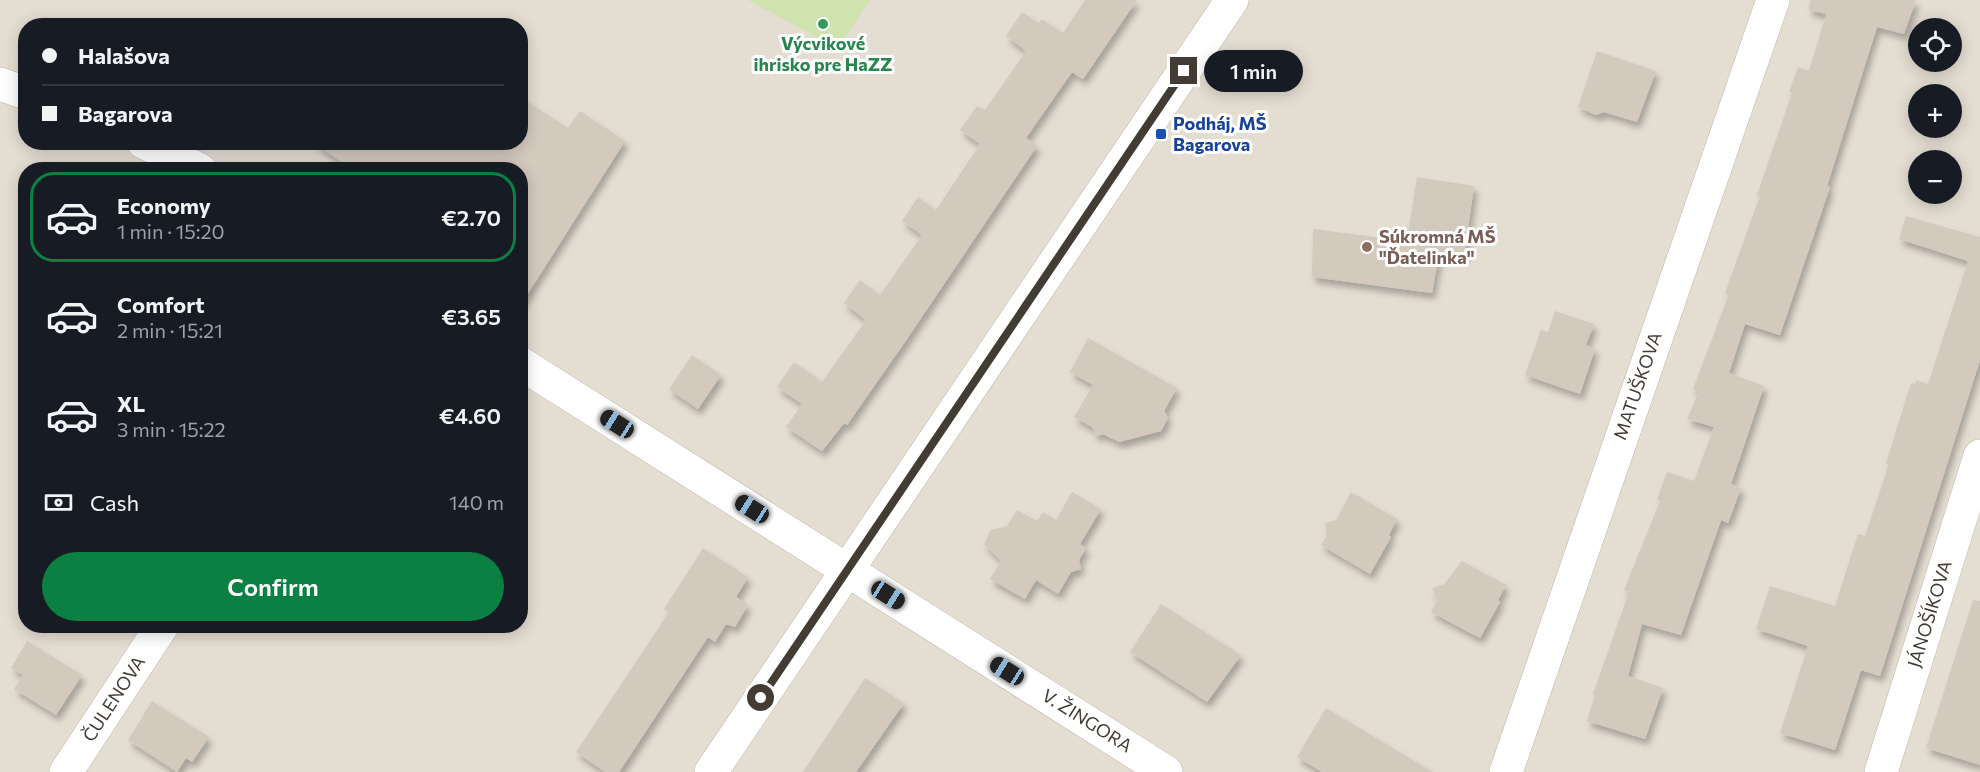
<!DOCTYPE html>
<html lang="en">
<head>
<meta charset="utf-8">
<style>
  :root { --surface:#171b24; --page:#20242c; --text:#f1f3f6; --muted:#9ea1a6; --line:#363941; --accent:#0b8043 }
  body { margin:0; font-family:Commissioner,sans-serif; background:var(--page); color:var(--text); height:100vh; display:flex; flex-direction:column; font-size:22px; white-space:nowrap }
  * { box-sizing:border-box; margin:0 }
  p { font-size:20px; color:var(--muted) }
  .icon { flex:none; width:33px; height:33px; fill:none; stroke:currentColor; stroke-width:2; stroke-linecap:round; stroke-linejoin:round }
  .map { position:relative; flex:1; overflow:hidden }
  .sheet { position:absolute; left:18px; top:162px; width:510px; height:471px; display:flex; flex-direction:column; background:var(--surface); border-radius:24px; box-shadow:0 3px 15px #0003 }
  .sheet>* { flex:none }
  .hud { position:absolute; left:18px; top:18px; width:510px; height:132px; border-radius:24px; box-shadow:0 3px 15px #0003; display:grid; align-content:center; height:132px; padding:0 24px; background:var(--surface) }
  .tools { position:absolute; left:1908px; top:18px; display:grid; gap:12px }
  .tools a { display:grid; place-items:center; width:54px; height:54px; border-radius:50%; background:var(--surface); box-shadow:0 3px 15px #0003; font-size:30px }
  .end { position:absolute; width:27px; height:27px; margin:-14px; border:8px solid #423c34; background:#fff; box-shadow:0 0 0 3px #fff }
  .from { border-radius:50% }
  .bubble { position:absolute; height:42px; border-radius:21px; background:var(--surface); box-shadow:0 3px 15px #0003; font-size:20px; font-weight:600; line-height:42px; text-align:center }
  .car { position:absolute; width:18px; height:36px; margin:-18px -9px; border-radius:8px; box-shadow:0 0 4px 2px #0007; background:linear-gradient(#222 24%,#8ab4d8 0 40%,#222 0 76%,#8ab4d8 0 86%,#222 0) }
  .hud b { display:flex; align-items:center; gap:21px; height:57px; font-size:22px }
  .hud b+b { border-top:2px solid var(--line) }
  .hud i { width:15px; height:15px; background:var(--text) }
  ul { padding:10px 0 0; list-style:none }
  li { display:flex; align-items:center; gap:18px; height:90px; margin:0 12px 9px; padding:0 12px; border:3px solid transparent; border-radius:24px }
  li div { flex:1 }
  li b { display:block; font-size:22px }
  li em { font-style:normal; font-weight:600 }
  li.on { border-color:var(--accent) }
  li>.icon { width:54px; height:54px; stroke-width:1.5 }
  .pay { display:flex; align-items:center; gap:15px; height:66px; padding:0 24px; font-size:22px }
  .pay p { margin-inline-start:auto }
  .cta { display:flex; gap:12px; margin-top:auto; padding:12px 24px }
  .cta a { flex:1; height:69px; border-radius:36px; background:var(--accent); color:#fff; font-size:24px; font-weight:600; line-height:69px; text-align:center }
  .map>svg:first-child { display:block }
  .residential { fill:#e4ddd2; fill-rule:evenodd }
  .green { fill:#cee3ae }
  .building { fill:#d4c9bd; filter:url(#shadow) }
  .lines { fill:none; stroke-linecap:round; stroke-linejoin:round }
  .minor-casing { stroke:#beb6aa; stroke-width:34 }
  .minor { stroke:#fff; stroke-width:33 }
  .route { stroke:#423c34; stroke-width:8 }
  .leisure-dot { fill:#2e9e5b; stroke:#fff; stroke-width:2 }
  .transit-dot { fill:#1a4fb4; stroke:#fff; stroke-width:2 }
  .education-dot { fill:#8d6e63; stroke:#fff; stroke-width:2 }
  .labels { text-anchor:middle; stroke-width:6; stroke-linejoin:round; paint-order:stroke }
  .leisure-label { font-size:18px; font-weight:bold; fill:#27864d; stroke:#fff }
  .transit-label { font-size:18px; font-weight:bold; fill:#164399; stroke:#fff; text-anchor:start }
  .education-label { font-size:18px; font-weight:bold; fill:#785e54; stroke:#fff; text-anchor:start }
  .street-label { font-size:18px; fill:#423c34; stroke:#fff }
</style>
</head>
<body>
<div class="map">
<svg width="1980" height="772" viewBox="0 0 1980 772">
  <defs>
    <filter id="shadow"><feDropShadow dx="3.5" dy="6" stdDeviation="3" flood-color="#0004"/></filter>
  </defs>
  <rect width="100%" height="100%" fill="#f0ece3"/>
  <path class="residential" d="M 0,0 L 1980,0 L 1980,772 L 0,772 ZM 26,26 L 520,26 L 520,142 L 26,142 ZM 1918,28 L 1952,28 L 1952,62 L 1918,62 ZM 1918,94 L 1952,94 L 1952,128 L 1918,128 ZM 1918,160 L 1952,160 L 1952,194 L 1918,194 ZM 26,170 L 520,170 L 520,626 L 26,626 Z"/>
  <path class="green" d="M 748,0 L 870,0 L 838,48 Z"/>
  <path class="building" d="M 1085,0 L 1137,0 L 1083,79 L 1072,72 L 1026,138 L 1037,146 L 907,339 L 847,425 L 844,423 L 822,451 L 786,427 L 802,404 L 777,387 L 794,362 L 822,382 L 866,320 L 844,303 L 860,280 L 880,295 L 922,235 L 902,221 L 918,197 L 936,210 L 980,144 L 960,130 L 977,106 L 985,110 L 1026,51 L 1006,36 L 1022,12 L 1039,23 L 1042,19 L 1063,33 Z
    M 1810,0 L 1916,0 L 1904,34 L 1877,27 L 1827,186 L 1830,187 L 1780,335 L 1745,324 L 1729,373 L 1764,386 L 1731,484 L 1741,488 L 1728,523 L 1721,520 L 1681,635 L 1642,624 L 1628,676 L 1663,688 L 1645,739 L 1587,721 L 1595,695 L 1593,694 L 1629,592 L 1624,590 L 1660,501 L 1657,499 L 1667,472 L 1694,481 L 1714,427 L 1687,419 L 1699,392 L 1693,389 L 1729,294 L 1725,293 L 1760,196 L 1757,195 L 1792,93 L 1789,92 L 1798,67 L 1809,71 L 1826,14 L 1809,10 Z
    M 1597,51 L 1656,71 L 1637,122 L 1604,112 L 1596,115 L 1578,107 Z
    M 520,97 L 568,128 L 580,111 L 625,141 L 520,306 L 520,170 L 353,170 L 313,142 L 520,142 Z
    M 1417,177 L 1474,186 L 1464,257 L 1439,254 L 1432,293 L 1312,277 L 1313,229 L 1407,241 Z
    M 1906,216 L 1980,237 L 1980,360 L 1880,676 L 1861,670 L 1835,750 L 1780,733 L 1808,646 L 1756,629 L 1770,586 L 1835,606 L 1858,534 L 1865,536 L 1889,464 L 1886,463 L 1911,383 L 1915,384 L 1916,380 L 1928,384 L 1968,261 L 1899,239 Z
    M 1555,311 L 1594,324 L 1586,345 L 1595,349 L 1580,394 L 1525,375 L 1541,330 L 1548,332 Z
    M 1088,338 L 1177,388 L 1164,411 L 1168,418 L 1161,431 L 1119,442 L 1103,434 L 1096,436 L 1092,427 L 1074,417 L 1093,385 L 1070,372 Z
    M 692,355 L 721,375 L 698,409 L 669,389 Z
    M 1072,492 L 1101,509 L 1080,544 L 1086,548 L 1079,560 L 1081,569 L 1071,572 L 1058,594 L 1036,580 L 1025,599 L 990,579 L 1001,561 L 984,544 L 991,530 L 1007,526 L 1017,510 L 1037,521 L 1043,512 L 1056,520 Z
    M 1351,492 L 1397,519 L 1389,535 L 1391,537 L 1370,574 L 1321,545 L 1327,535 L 1325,523 L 1336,520 Z
    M 703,548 L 748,577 L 736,597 L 748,605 L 735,627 L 726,624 L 715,642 L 708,637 L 619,772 L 605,772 L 576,752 L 669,612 L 664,609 Z
    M 1462,561 L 1506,585 L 1498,600 L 1500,602 L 1480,638 L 1431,612 L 1437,601 L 1432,588 L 1444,584 Z
    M 1973,600 L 1980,601 L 1980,765 L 1926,748 Z
    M 1161,604 L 1241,655 L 1207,702 L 1130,652 Z
    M 27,641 L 82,675 L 56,715 L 14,689 L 23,675 L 11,668 Z
    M 865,678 L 904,703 L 856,772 L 803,772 Z
    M 152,701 L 209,737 L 192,762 L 186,758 L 177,772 L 128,740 Z
    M 1326,708 L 1433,772 L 1322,772 L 1297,757 Z"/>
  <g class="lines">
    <g class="minor-casing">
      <path id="minor" d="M 0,84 L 26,93
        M 143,142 L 200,170
        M 520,363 L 1166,772
        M 66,772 L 162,626
        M 711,772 L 1232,0
        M 1506,772 L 1773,0
        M 1881,772 L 1980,456"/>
    </g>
    <use href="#minor" class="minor"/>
  </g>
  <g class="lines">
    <path class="route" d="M 761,698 L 1184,71"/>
  </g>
  <circle class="leisure-dot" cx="823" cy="24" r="6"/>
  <rect class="transit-dot" x="1155" y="128" width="12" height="12" rx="3"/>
  <circle class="education-dot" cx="1367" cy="247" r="6"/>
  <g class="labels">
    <g class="leisure-label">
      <text x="823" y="50">Výcvikové<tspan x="823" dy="21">ihrisko pre HaZZ</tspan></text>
    </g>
    <g class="transit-label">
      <text x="1173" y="130">Podháj, MŠ<tspan x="1173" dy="21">Bagarova</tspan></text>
    </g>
    <g class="education-label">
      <text x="1379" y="243">Súkromná MŠ<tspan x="1379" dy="21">"Ďatelinka"</tspan></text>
    </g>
    <g class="street-label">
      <text transform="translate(1638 386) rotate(-71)" y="6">MATUŠKOVA</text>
      <text transform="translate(1930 614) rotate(-73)" y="6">JÁNOŠÍKOVA</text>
      <text transform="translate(114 699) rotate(-57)" y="6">ČULENOVA</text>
      <text transform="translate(1087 721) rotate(32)" y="6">V. ŽINGORA</text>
    </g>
  </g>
</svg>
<div class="tools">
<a><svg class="icon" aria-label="locate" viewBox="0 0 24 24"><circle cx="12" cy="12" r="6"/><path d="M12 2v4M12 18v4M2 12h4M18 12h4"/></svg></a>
<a>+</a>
<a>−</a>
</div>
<i class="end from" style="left:761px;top:698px"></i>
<i class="end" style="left:1184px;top:71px"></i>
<div class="bubble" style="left:1204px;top:50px;width:99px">1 min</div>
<i class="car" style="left:617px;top:424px;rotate:302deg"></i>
<i class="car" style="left:752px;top:509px;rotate:302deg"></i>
<i class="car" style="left:888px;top:595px;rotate:122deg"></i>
<i class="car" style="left:1007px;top:671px;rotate:302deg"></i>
<div class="hud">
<b><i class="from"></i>Halašova</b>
<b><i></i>Bagarova</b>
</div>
<section class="sheet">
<ul>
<li class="on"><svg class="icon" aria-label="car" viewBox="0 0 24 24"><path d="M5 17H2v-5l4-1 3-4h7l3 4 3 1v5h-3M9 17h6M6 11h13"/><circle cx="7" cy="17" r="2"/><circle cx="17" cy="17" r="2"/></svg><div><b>Economy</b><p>1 min · 15:20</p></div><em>€2.70</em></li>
<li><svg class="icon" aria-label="car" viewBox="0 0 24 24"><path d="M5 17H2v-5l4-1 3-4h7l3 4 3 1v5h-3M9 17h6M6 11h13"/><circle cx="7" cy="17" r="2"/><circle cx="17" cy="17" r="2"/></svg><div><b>Comfort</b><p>2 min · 15:21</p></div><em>€3.65</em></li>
<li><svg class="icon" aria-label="car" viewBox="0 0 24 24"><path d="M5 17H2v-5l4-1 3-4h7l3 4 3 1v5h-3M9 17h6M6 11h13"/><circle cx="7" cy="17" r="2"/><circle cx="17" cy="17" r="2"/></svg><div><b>XL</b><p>3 min · 15:22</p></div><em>€4.60</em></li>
</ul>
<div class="pay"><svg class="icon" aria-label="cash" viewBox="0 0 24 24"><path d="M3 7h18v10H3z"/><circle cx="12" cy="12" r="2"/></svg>Cash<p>140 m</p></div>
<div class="cta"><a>Confirm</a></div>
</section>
</div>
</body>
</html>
